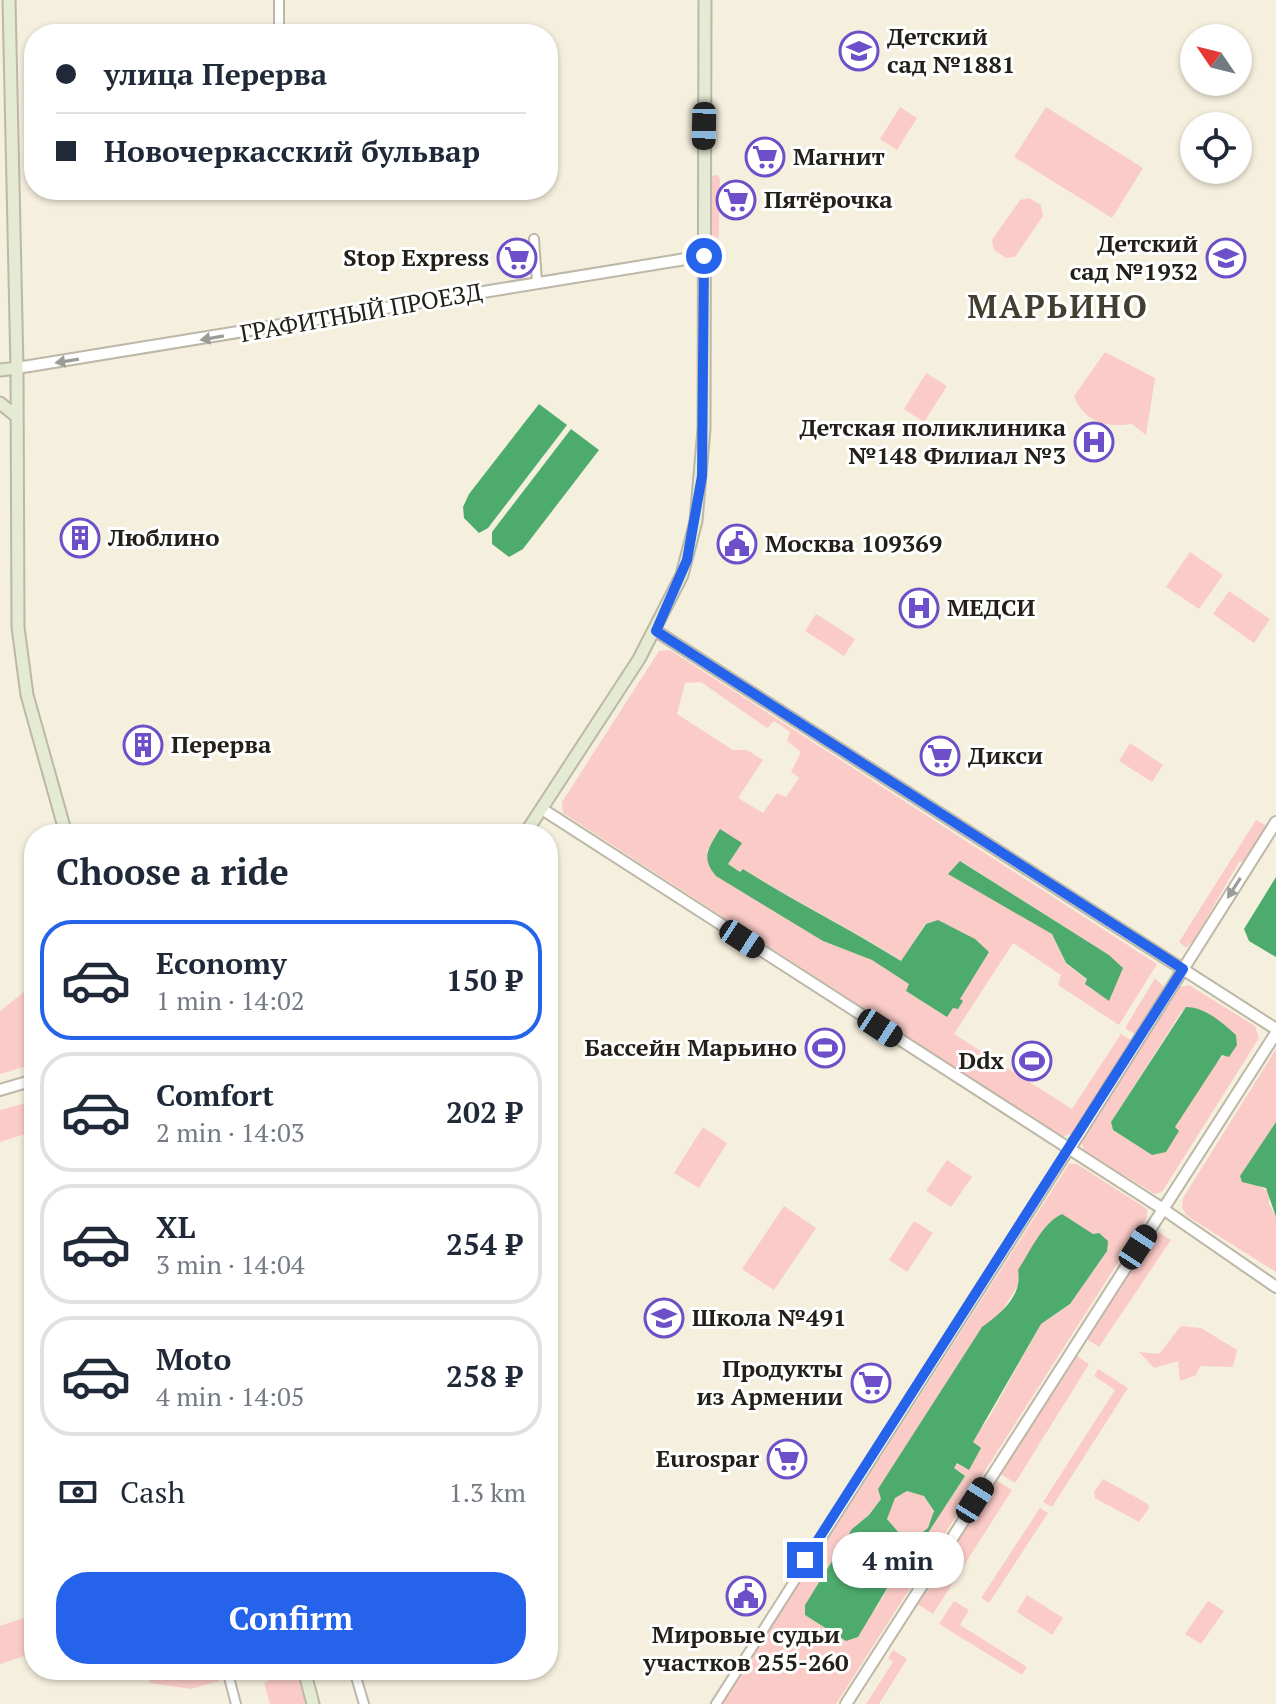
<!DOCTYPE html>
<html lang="en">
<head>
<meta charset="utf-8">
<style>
  :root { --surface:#fff; --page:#f6f6f7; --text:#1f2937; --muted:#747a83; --line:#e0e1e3; --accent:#2563eb }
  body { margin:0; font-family:"PT Serif",serif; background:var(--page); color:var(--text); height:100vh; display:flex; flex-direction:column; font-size:30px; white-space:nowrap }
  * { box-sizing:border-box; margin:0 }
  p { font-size:26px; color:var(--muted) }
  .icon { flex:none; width:44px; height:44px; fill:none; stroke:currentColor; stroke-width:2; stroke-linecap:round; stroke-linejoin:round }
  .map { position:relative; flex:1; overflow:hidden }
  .sheet { position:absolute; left:24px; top:824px; width:534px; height:856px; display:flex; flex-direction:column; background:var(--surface); border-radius:32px; box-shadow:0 2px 6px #0004 }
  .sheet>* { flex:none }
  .banner { position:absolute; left:24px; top:24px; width:534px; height:176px; border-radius:32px; box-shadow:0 2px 6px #0004; display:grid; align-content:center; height:176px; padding:0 32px; background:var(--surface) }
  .needle { width:52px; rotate:305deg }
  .fabs { position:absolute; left:1180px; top:24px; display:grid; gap:16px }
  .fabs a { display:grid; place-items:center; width:72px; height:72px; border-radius:50%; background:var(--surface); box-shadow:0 2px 6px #0004; font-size:40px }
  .end { position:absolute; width:36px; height:36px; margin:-18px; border:10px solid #2563eb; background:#fff; box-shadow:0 0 0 4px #fff }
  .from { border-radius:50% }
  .bubble { position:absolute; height:56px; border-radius:28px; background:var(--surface); box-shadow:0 2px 6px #0004; font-size:26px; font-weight:600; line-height:56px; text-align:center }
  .car { position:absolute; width:24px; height:48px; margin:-24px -12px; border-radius:10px; box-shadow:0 0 6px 2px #0007; background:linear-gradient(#222 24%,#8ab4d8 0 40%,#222 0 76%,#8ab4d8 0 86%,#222 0) }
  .banner b { display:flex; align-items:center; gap:28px; height:76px; font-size:30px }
  .banner b+b { border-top:2px solid var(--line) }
  .banner i { width:20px; height:20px; background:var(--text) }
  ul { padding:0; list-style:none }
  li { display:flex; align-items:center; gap:24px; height:120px; margin:0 16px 12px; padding:0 16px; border:4px solid var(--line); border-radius:32px }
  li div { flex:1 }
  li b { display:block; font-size:30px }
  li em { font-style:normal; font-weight:600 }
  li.selected { border-color:var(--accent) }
  li>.icon { width:72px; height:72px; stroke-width:1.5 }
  h2 { padding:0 32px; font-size:36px; line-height:96px }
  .pay { display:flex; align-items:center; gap:20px; height:88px; padding:0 32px; font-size:30px }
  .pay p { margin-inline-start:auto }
  .cta { display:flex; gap:16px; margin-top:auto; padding:16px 32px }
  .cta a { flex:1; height:92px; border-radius:32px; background:var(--accent); color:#fff; font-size:32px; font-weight:600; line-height:92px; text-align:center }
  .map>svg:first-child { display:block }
  .green { fill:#fbccc7; fill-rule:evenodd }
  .water { fill:#4eab6e; fill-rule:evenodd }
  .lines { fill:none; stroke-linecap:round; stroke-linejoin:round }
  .minor-casing { stroke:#bdb7a7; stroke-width:12 }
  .tertiary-casing { stroke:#bdb7a7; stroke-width:14 }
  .secondary-casing { stroke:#bdb7a7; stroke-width:15 }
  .minor { stroke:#fff; stroke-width:8 }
  .tertiary { stroke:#fff; stroke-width:10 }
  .secondary { stroke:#e4ebd2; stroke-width:11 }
  .oneway { fill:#9c9b98 }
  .route { stroke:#2563eb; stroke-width:10 }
  .labels { text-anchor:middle; stroke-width:6; stroke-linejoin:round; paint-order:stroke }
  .poi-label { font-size:24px; font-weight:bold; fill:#23201a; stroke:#fff; text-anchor:start }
  .street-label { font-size:24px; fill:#23201a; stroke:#fff }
  .district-label { font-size:32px; font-weight:bold; letter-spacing:2px; fill:#433e30; stroke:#fff }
</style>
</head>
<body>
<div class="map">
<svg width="1276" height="1704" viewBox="0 0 1276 1704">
  <rect width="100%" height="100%" fill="#f5efde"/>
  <path class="green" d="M 900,107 L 917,118 L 897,150 L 880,139 Z
    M 1046,107 L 1143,168 L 1112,218 L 1014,157 Z
    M 717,175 L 720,178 L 718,269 L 711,269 L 711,176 Z
    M 1029,198 L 1041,205 L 1043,216 L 1015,257 L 1006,258 L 994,250 L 992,240 L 1020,200 Z
    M 1105,352 L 1155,378 L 1146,435 L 1132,424 C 1107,428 1084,422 1074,396 Z
    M 926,373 L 947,386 L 924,422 L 904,409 Z
    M 1190,552 L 1223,575 L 1199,609 L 1166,587 Z
    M 1229,591 L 1270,619 L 1254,643 L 1213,614 Z
    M 816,614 L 855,639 L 844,656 L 805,631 Z
    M 670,650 L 1157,964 L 1119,1025 L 1058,985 L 1061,975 L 1013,943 L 954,1034 L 1072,1109 L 1121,1034 L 1132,1041 L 1073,1133 L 1062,1137 L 563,813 L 562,802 L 659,651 ZM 701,682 L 767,728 L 774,721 L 790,732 L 787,741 L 801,752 L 791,772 L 799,778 L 786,797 L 777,793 L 763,813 L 738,798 L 763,760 L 747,750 L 733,750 L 677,714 L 685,683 ZM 742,843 L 728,864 L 740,872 L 743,869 C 796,902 849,928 902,961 L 925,924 L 988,953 L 947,1017 L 906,991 L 910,984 L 872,960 L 823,941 L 706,850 ZM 961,861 L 1109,955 L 1123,968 L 1094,991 L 1086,985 L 1088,980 L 1066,964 L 1052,934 L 996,898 Z
    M 1130,743 L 1163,765 L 1152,782 L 1119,761 Z
    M 1256,820 L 1267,826 L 1245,861 L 1239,862 L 1194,940 L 1186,948 L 1179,942 Z
    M 1155,978 L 1165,988 L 1136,1035 L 1125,1028 Z
    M 34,984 L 34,1064 L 0,1074 L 0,1011 Z
    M 1189,985 L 1255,1026 L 1259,1038 L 1162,1192 L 1155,1194 L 1084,1151 L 1080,1138 L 1179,987 ZM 1182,1011 L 1226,1026 L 1236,1035 L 1237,1045 C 1206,1064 1178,1124 1152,1155 L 1113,1130 L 1111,1122 Z
    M 1276,1049 L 1276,1122 L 1240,1176 L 1269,1192 L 1269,1204 L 1276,1217 L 1276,1272 L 1187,1216 L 1182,1208 L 1183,1198 Z
    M 34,1101 L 34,1140 L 30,1142 L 28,1133 L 0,1142 L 0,1110 Z
    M 703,1127 L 727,1143 L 699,1188 L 674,1173 Z
    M 947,1160 L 972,1177 L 951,1207 L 926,1191 Z
    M 1069,1164 L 1077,1164 L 1147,1209 L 1147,1217 L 836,1704 L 722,1704 ZM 1020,1282 L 1071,1304 L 1041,1324 L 990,1416 L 953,1468 L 964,1477 L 911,1559 L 898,1570 L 876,1609 L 805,1615 L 805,1605 L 852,1529 L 869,1515 L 881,1499 L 982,1328 L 1001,1313 Z
    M 784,1206 L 816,1228 L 774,1290 L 742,1269 Z
    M 914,1221 L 933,1233 L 907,1272 L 889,1260 Z
    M 1155,1230 L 1171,1240 L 1099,1347 L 1085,1338 Z
    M 1181,1326 L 1201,1328 L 1237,1350 L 1233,1367 L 1200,1366 L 1196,1375 L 1180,1381 L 1178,1361 L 1154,1368 L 1139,1352 L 1159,1354 Z
    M 1075,1355 L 1089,1364 L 1015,1483 L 999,1473 Z
    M 1098,1369 L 1128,1388 L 1052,1507 L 1043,1502 L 1115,1390 L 1094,1376 Z
    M 1103,1479 L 1148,1504 L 1149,1508 L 1139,1522 L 1095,1498 L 1094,1492 Z
    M 996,1480 L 1012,1490 L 933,1614 L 917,1604 Z
    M887 1514a23 23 0 1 1 46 0a23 23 0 1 1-46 0Z
    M 1040,1508 L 1048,1513 L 989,1603 L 981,1598 Z
    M 1027,1595 L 1063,1618 L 1052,1635 L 1017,1612 Z
    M 954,1601 L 969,1610 L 960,1625 L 1027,1667 L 1022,1675 L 939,1624 Z
    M 1208,1601 L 1224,1611 L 1201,1644 L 1185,1634 Z
    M 30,1616 L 34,1653 L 0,1664 L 0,1626 Z
    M 893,1650 L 907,1659 L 879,1704 L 866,1704 L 893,1662 L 888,1658 Z
    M 148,1670 L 216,1670 L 219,1681 L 191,1689 L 150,1683 Z
    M 289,1670 L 296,1670 L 306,1704 L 270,1704 L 264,1683 Z"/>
  <path class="water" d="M 539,404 L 567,425 L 488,528 L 479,533 L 464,518 L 463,507 L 469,494 Z
    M 571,429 L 599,450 L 523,549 L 509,557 L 492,544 L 492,532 Z
    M 720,829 L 742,843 L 728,864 L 740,872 L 743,869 C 795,902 849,928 901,961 L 926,924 L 938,920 L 975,939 L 989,952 L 960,999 L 963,1001 L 958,1009 L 953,1008 L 947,1017 L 906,991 L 909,984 L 872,960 L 823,941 L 716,876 C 700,858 709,847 720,829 Z
    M 960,861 L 1109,955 L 1123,968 L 1109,1001 L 1085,984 L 1087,979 L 1066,963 L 1052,934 L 948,874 Z
    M 1276,877 L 1276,957 L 1249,941 L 1244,929 Z
    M 1186,1007 C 1205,1007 1223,1023 1236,1035 L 1237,1045 L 1229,1057 L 1222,1055 L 1175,1127 L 1179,1131 L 1166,1152 L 1152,1155 L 1113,1130 L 1111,1122 Z
    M 1276,1122 L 1276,1217 L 1266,1188 L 1242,1182 L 1240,1176 Z
    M 1062,1214 L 1093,1234 L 1099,1233 L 1108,1241 L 1107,1251 L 1070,1304 L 1041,1324 L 973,1442 L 981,1448 L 969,1470 L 957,1463 L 954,1468 L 965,1476 L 911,1559 L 898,1570 L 858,1637 L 846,1641 L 805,1615 L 805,1605 L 852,1529 L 869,1515 L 881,1499 L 878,1489 L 982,1327 C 1000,1314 1023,1296 1018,1270 C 1030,1252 1042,1223 1062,1214 ZM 907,1491 L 924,1496 L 934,1511 L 928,1528 L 919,1535 L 899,1533 L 887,1519 L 895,1498 Z"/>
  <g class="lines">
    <g class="minor-casing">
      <path id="minor" d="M 279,0 L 279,34
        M 534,239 L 537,282
        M 227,1670 L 236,1704
        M 354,1670 L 364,1704
        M 716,1704 L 1069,1150"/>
    </g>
    <g class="tertiary-casing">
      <path id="tertiary" d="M 17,368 L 704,256
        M 656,631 L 1276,1029
        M 542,809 L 1163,1209 L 1276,1287
        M 0,1090 L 34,1080
        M 1069,1150 L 1276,822
        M 846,1704 L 1276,1033"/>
    </g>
    <g class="secondary-casing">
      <path id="secondary" d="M 9,0 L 17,368 L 18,627 L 27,695 L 66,834
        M 0,370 L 17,368
        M 0,403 L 16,416
        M 525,834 L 639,659 L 682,575 L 696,521 L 704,429 L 705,0
        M 304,1670 L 313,1704"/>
    </g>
    <use href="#minor" class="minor"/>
    <use href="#tertiary" class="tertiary"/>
    <use href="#secondary" class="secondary"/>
  </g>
  <defs><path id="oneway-solid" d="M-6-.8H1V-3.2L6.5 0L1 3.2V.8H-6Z" transform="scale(2)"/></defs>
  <g class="oneway">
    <use href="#oneway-solid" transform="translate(212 338) rotate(170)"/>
    <use href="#oneway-solid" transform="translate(67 361) rotate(171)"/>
    <use href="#oneway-solid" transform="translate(1234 888) rotate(123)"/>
  </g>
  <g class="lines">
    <path class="route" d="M 704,256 L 702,476 L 687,560 L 656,631 L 1183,969 L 805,1560"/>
  </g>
  <defs>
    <g id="school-ring" transform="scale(2)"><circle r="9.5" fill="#fff" stroke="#6d50c9" stroke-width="1.5"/><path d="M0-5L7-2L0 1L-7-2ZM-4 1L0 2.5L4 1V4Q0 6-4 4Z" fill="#6d50c9"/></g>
    <g id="supermarket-ring" transform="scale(2)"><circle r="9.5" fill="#fff" stroke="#6d50c9" stroke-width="1.5"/><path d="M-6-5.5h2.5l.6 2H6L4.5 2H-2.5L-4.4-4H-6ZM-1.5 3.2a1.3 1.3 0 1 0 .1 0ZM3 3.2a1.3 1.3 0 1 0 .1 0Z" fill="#6d50c9"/></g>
    <g id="hospital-ring" transform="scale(2)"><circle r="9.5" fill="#fff" stroke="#6d50c9" stroke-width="1.5"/><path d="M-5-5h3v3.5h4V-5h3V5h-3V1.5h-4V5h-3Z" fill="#6d50c9"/></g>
    <g id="building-ring" transform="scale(2)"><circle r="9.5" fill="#fff" stroke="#6d50c9" stroke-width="1.5"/><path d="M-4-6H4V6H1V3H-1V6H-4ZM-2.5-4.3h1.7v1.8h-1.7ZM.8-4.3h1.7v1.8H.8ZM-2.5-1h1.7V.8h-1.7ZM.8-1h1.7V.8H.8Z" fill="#6d50c9"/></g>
    <g id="civic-ring" transform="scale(2)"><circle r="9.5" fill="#fff" stroke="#6d50c9" stroke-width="1.5"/><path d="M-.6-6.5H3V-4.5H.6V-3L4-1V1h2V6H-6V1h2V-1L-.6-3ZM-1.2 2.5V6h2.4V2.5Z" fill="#6d50c9"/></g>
    <g id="stadium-ring" transform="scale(2)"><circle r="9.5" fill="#fff" stroke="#6d50c9" stroke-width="1.5"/><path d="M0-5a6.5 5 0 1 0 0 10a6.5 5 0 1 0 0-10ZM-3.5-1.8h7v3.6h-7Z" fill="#6d50c9"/></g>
  </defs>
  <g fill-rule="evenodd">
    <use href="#school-ring" x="859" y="51"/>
    <use href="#supermarket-ring" x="765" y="157"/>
    <use href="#supermarket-ring" x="736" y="200"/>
    <use href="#supermarket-ring" x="517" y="258"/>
    <use href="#school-ring" x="1226" y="258"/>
    <use href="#hospital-ring" x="1094" y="442"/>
    <use href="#building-ring" x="80" y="538"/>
    <use href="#civic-ring" x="737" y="544"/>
    <use href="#hospital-ring" x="919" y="608"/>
    <use href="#building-ring" x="143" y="745"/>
    <use href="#supermarket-ring" x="940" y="756"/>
    <use href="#stadium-ring" x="825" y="1048"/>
    <use href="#stadium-ring" x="1032" y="1061"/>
    <use href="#school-ring" x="664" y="1318"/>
    <use href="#supermarket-ring" x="871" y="1383"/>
    <use href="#supermarket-ring" x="787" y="1459"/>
    <use href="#civic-ring" x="746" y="1596"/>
  </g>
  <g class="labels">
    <g class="poi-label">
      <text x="887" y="45">Детский<tspan x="887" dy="28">сад №1881</tspan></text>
      <text x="793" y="165">Магнит</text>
      <text x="764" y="208">Пятёрочка</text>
      <text x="1198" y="252" text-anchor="end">Детский<tspan x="1198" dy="28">сад №1932</tspan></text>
      <text x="489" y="266" text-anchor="end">Stop Express</text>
      <text x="1066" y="436" text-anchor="end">Детская поликлиника<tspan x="1066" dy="28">№148 Филиал №3</tspan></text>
      <text x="108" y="546">Люблино</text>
      <text x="765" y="552">Москва 109369</text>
      <text x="947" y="616">МЕДСИ</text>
      <text x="171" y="753">Перерва</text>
      <text x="968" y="764">Дикси</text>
      <text x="797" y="1056" text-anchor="end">Бассейн Марьино</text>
      <text x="1004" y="1069" text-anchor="end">Ddx</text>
      <text x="692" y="1326">Школа №491</text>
      <text x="843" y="1377" text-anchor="end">Продукты<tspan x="843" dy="28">из Армении</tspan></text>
      <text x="759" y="1467" text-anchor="end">Eurospar</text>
      <text x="746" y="1643" text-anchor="middle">Мировые судьи<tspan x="746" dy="28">участков 255-260</tspan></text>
    </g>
    <g class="street-label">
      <text transform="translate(361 313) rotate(-10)" y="8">ГРАФИТНЫЙ ПРОЕЗД</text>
    </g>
    <g class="district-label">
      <text x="1058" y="318">МАРЬИНО</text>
    </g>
  </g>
</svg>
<div class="fabs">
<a><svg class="needle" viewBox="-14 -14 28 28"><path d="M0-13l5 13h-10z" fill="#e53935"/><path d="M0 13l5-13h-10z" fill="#747a83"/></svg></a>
<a><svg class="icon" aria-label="locate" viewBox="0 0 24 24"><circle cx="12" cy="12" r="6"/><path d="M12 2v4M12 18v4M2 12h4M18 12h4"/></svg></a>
</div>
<i class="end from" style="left:704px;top:256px"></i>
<i class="end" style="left:805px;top:1560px"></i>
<div class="bubble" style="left:832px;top:1532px;width:132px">4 min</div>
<i class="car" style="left:704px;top:126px;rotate:181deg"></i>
<i class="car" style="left:742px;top:939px;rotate:123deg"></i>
<i class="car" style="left:880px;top:1028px;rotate:123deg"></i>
<i class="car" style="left:1138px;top:1247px;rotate:33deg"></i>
<i class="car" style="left:975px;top:1500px;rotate:32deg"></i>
<div class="banner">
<b><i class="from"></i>улица Перерва</b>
<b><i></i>Новочеркасский бульвар</b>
</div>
<section class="sheet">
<h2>Choose a ride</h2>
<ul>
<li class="selected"><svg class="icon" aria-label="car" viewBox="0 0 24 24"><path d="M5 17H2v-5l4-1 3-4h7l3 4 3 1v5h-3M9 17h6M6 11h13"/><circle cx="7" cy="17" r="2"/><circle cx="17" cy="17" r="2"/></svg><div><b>Economy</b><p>1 min · 14:02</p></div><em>150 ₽</em></li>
<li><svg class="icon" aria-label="car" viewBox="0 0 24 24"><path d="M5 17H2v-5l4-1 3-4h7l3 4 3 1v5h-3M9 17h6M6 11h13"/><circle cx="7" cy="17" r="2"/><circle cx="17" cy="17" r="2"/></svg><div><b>Comfort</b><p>2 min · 14:03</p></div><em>202 ₽</em></li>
<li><svg class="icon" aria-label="car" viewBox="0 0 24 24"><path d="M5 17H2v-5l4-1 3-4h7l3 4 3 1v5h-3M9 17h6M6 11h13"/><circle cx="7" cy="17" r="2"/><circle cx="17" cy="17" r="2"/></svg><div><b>XL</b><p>3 min · 14:04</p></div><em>254 ₽</em></li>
<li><svg class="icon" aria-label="car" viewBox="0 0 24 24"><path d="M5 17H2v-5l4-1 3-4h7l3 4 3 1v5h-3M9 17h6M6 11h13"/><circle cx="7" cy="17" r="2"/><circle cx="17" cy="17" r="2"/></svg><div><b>Moto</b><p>4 min · 14:05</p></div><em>258 ₽</em></li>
</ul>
<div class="pay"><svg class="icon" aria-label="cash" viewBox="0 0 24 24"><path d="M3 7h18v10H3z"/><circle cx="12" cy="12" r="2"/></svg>Cash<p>1.3 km</p></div>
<div class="cta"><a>Confirm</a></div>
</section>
</div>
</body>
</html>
